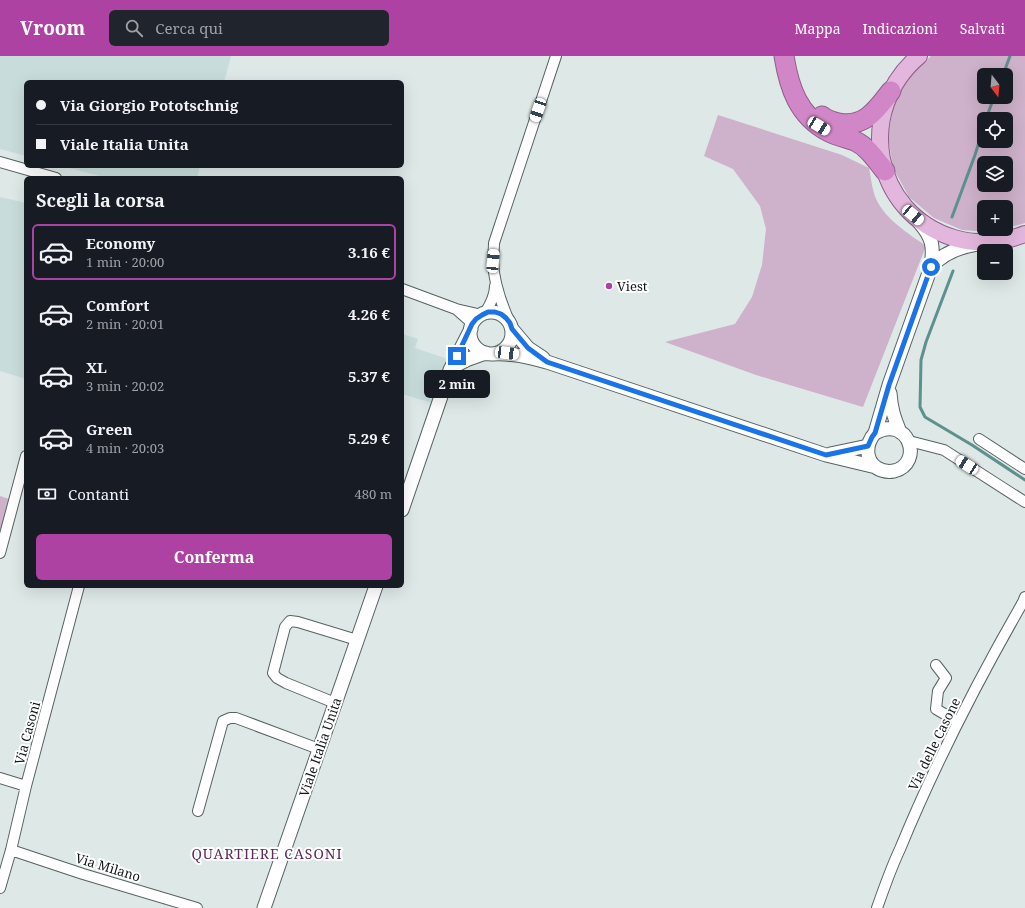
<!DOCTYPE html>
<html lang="it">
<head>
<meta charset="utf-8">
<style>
  :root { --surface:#171b24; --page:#20242c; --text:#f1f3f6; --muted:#9ea1a6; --line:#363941; --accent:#ad42a3 }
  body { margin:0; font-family:"Noto Serif",serif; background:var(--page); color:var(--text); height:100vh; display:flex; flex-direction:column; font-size:15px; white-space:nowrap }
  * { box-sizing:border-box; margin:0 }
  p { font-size:13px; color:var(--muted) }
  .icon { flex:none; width:22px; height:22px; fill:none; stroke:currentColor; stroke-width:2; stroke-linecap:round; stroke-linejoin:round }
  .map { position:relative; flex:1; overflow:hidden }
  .drawer { position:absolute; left:24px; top:120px; width:380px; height:412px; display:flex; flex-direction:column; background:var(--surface); border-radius:6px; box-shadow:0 4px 16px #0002 }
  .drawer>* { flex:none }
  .top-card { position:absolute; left:24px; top:24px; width:380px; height:88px; border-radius:6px; box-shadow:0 4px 16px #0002; display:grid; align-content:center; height:88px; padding:0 12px; background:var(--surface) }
  .needle { width:26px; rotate:164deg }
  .controls { position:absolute; left:977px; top:12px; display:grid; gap:8px }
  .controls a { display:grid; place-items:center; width:36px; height:36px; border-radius:6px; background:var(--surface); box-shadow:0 4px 16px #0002; font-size:20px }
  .end { position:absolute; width:18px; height:18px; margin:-9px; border:5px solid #1a73e8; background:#fff; box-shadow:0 0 0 2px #fff }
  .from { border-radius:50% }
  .bubble { position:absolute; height:28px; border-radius:6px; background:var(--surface); box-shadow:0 4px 16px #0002; font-size:13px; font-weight:700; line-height:28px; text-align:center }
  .car { position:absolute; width:12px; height:24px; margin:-12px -6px; border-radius:5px; box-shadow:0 0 3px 1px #0007; background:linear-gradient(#fff 24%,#345 0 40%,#fff 0 76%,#345 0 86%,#fff 0) }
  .top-card b { display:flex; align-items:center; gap:14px; height:38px; font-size:15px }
  .top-card b+b { border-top:1px solid var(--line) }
  .top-card i { width:10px; height:10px; background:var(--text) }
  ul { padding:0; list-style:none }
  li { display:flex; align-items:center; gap:12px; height:56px; margin:0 8px 6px; padding:0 4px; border:2px solid transparent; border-radius:6px }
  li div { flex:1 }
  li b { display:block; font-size:15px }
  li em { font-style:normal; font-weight:700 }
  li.current { border-color:var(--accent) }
  li>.icon { width:36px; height:36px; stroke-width:1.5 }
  h2 { padding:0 12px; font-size:18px; line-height:48px }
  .pay { display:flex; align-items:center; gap:10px; height:44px; padding:0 12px; font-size:15px }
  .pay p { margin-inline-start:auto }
  .primary-button { display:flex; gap:8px; margin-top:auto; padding:8px 12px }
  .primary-button a { flex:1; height:46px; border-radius:6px; background:var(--accent); color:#fff; font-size:16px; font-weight:700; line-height:46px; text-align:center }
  header { display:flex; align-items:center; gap:24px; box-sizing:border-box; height:56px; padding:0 20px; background:var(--accent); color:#fff }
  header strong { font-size:19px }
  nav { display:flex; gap:22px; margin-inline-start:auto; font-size:14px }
  .search { width:280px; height:36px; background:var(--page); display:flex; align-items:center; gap:10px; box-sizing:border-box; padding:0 14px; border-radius:6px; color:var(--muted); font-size:15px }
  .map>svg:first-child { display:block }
  .built { fill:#c8dddb }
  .green { fill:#ceb1ca; fill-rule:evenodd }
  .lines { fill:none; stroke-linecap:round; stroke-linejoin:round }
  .stream { stroke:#5d908e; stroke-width:3 }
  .minor-casing { stroke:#586262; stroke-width:12 }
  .tertiary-casing { stroke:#586262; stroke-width:15 }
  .primary-casing { stroke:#8e5f89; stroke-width:18 }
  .motorway-casing { stroke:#8e5f89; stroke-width:21 }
  .minor { stroke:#fff; stroke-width:10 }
  .tertiary { stroke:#fff; stroke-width:13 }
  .primary { stroke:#e3b7dd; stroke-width:16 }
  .motorway { stroke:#d187c7; stroke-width:19 }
  .route { stroke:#1a73e8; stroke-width:5 }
  .poi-dot { fill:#ad42a3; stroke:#fff; stroke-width:1.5 }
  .labels { text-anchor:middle; stroke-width:4; stroke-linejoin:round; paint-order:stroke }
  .poi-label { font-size:13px; fill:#121616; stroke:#fff; text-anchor:start }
  .street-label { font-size:13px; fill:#121616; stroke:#fff }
  .neighbourhood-label { font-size:14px; letter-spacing:1px; fill:#5f2b59; stroke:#fff }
</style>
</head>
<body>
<header>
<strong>Vroom</strong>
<div class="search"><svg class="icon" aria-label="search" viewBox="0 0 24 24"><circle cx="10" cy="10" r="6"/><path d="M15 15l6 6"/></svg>Cerca qui</div>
<nav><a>Mappa</a><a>Indicazioni</a><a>Salvati</a></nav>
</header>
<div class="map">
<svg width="1025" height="852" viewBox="0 0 1025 852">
  <rect width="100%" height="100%" fill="#dde8e7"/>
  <path class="built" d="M 0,0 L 231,0 L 224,26 L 26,26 L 26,100 L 0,93 Z
    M 62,110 L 200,110 L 197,122 L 107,122 Z
    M 0,141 L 26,147 L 26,323 L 0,315 Z
    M 402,278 L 418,283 L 415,292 L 448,303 L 445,316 L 432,347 L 402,338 Z"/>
  <path class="green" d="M 931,0 L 1025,0 L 1025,167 L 1022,168 L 1006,172 L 1006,151 L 984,151 L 984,173 L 1003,173 L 991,176 L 962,174 L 934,162 L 909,141 L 893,112 L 888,80 L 894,47 L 908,22 ZM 984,19 L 1006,19 L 1006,41 L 984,41 ZM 984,63 L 1006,63 L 1006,85 L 984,85 ZM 984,107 L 1006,107 L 1006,129 L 984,129 Z
    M 718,59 L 842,99 L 869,112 C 871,122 872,133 876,143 C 886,164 908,177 926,190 L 863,351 L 756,319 L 665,286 L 735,268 L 752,241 L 762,209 L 766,173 L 760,150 L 733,113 L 704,100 Z
    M 0,440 L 12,444 L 0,487 Z"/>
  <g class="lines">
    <path class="stream" d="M 1003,19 L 1010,0
      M 986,63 L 994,41
      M 952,161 L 975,99 L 984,70
      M 953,215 L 926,286 L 921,304 L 920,351 L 925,361 L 930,364 L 972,389 L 1025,424"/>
    <g class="minor-casing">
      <path id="minor" d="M 0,106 L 56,122
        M 402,233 L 456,253 L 482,259
        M 456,253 L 473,268
        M 485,257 C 490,249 495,240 495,230
        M 510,267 C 501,247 494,228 493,206 C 493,200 494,193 494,187 L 556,0
        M 979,383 L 1025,413
        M 909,385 L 944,394 L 1025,446
        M 0,497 L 26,400
        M 936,609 L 946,622 L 938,635 L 936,653 L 958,666
        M 335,647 L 286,627 L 277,622 L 273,617 L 285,571 L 290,565 L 298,566 L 357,584
        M 0,722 L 26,730
        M 198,755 L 223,665 L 230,662 L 236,662 L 319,693
        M 11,794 L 83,818 L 197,852
        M 0,832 L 11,794 L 26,730 L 79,530
        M 877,852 C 884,832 891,812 900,793 C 935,708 977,626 1023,546 L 1025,541"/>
    </g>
    <g class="tertiary-casing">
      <path id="tertiary" d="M 931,211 C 943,197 959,191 977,188
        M470 277a21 21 0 1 1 42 0a21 21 0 1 1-42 0Z
        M 512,273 L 528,292 L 543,302
        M 493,298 C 513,297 528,301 547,306 L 826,399 L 876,411
        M 450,314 C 461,305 473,301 486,297
        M 890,337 C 891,353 894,361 900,376
        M 875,377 C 908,358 925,407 894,415 C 888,416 882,415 877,412 C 864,403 866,387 875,377 L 889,329 L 931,211 C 934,191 933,182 919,166
        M 830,398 L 868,390
        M 402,454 L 450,314 L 471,273
        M 264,852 L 376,530"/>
    </g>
    <g class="primary-casing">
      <path id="primary" d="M 919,0 C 855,54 872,157 954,182 C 978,189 1002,187 1025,178"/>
    </g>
    <g class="motorway-casing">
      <path id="motorway" d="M 784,0 C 789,31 798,60 829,76 C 837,80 846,82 855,85 C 868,91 876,104 885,115
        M 822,60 C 827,64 833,66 839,67 C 865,72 877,53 891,35"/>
    </g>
    <use href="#minor" class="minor"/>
    <use href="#tertiary" class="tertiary"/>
    <use href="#primary" class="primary"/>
    <use href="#motorway" class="motorway"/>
  </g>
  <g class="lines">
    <path class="route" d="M 457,300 L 472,268 L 476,263 L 482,259 L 488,256 L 495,256 L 501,258 L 506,262 L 510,267 L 512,273 L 528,292 L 547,306 L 826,399 L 868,390 L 872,381 L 875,377 L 889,329 L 931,211"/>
  </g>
  <circle class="poi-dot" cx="609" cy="230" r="4"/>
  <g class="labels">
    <g class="poi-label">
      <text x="617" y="235">Viest</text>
    </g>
    <g class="street-label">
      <text transform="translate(27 677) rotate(-75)" y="5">Via Casoni</text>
      <text transform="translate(934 688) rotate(-64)" y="5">Via delle Casone</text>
      <text transform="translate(320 691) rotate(-71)" y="5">Viale Italia Unita</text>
      <text transform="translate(108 811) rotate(17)" y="5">Via Milano</text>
    </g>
    <g class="neighbourhood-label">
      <text x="267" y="803">QUARTIERE CASONI</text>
    </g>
  </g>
</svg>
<div class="controls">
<a><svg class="needle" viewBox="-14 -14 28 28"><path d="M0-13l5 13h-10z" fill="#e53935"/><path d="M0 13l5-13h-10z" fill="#9ea1a6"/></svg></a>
<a><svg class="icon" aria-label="locate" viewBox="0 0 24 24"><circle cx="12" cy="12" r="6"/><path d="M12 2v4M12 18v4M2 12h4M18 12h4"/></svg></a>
<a><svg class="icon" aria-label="layers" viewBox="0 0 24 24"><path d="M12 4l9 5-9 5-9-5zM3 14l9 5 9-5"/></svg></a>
<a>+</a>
<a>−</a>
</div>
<i class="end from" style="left:931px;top:211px"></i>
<i class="end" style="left:457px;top:300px"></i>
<div class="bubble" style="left:424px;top:314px;width:66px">2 min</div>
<i class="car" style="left:538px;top:54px;rotate:199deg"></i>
<i class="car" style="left:819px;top:70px;rotate:121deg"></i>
<i class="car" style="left:913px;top:159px;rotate:130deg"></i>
<i class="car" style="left:493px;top:205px;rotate:5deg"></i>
<i class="car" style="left:507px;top:297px;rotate:97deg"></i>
<i class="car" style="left:967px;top:409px;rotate:303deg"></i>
<div class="top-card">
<b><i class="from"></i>Via Giorgio Pototschnig</b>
<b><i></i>Viale Italia Unita</b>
</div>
<section class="drawer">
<h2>Scegli la corsa</h2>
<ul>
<li class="current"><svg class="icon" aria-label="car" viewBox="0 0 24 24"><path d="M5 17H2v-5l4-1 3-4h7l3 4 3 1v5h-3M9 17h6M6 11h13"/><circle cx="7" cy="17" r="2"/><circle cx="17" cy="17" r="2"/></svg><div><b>Economy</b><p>1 min · 20:00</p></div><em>3.16 €</em></li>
<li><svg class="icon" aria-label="car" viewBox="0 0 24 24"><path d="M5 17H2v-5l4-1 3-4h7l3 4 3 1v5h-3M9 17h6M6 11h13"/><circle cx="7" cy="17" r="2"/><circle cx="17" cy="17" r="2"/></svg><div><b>Comfort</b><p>2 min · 20:01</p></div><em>4.26 €</em></li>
<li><svg class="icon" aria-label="car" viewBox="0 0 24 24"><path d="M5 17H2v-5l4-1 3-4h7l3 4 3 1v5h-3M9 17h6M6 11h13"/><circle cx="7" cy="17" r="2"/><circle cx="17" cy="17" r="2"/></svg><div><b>XL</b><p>3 min · 20:02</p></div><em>5.37 €</em></li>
<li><svg class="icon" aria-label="car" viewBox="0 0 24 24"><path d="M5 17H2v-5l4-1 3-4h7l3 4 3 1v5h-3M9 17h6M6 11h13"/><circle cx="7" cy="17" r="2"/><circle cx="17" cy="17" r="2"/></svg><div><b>Green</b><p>4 min · 20:03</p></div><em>5.29 €</em></li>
</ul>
<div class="pay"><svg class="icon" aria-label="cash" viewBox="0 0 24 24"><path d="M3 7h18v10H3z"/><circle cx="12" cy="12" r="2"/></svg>Contanti<p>480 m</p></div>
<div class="primary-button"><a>Conferma</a></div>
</section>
</div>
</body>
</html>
